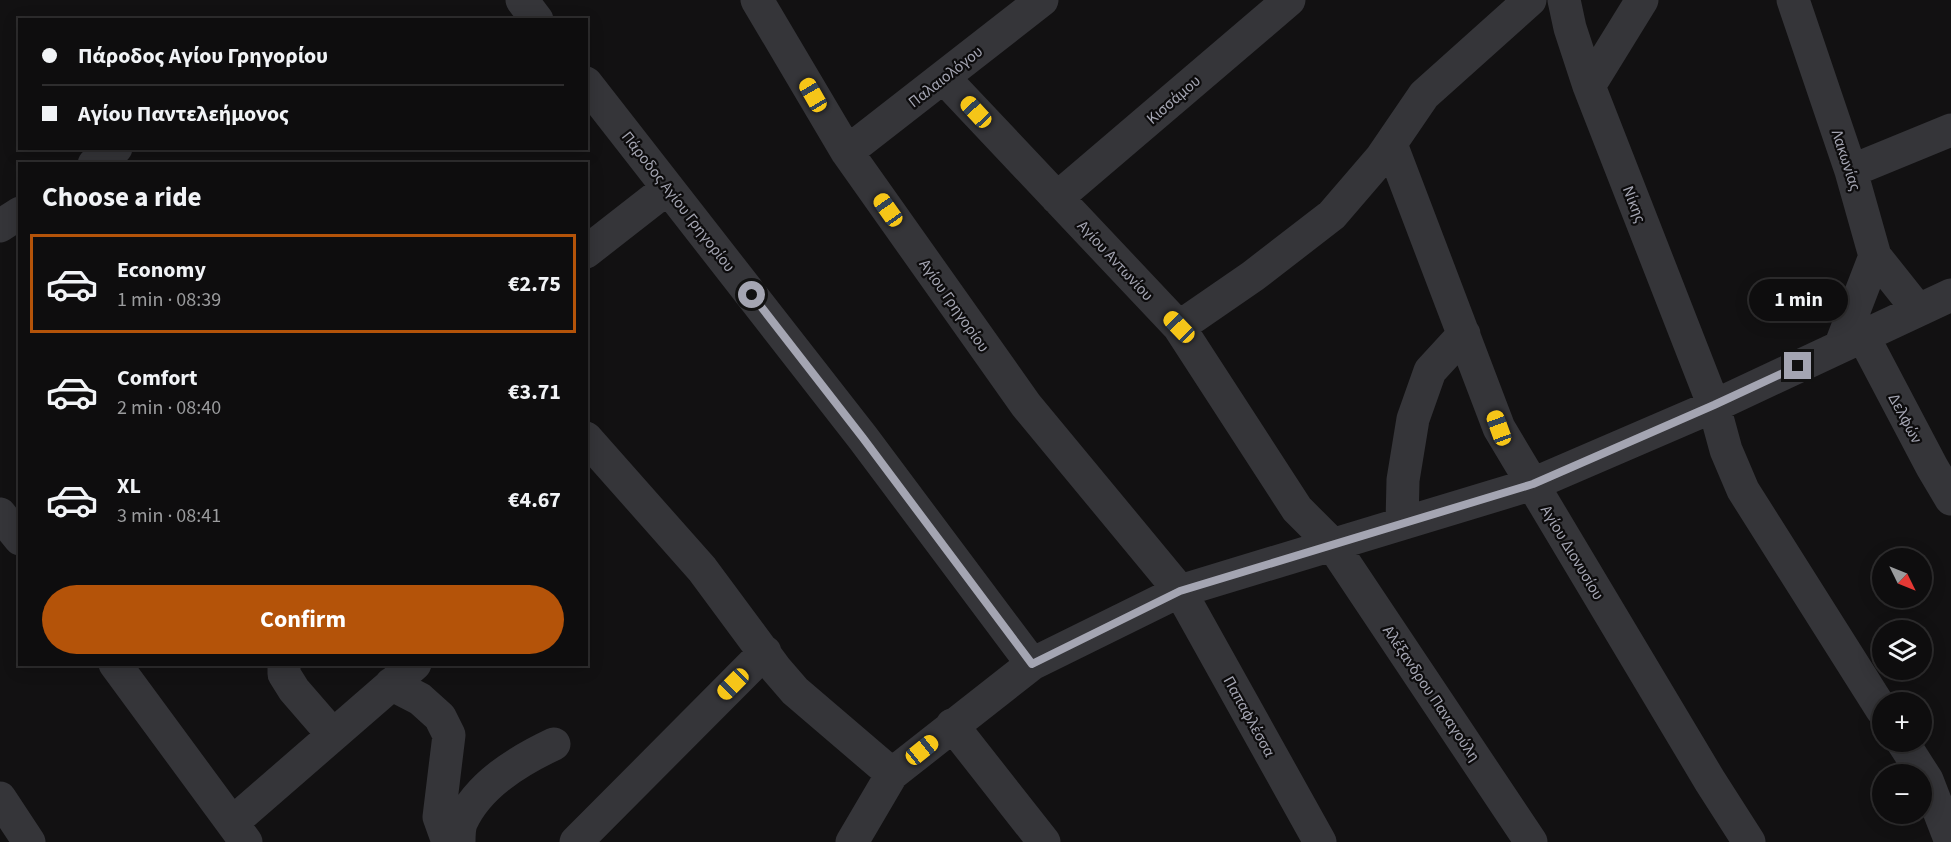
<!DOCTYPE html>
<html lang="en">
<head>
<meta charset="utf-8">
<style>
  :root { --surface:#0e0d0e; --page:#171617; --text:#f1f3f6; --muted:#9b9c9e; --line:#2e2d2e; --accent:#b45309 }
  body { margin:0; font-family:"Source Sans 3",sans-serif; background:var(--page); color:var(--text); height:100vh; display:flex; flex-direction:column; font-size:22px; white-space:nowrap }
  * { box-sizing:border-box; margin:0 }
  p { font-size:20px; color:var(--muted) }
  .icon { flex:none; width:33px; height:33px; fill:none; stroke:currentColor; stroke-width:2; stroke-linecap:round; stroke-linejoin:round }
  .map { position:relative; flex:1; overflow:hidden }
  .sheet { position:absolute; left:18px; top:162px; width:570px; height:504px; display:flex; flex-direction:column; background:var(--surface); border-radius:0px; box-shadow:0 3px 15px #0003,0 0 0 2px var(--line) }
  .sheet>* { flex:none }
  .top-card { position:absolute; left:18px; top:18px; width:570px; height:132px; border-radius:0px; box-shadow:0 3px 15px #0003,0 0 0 2px var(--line); display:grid; align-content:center; height:132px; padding:0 24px; background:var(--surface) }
  .needle { width:39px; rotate:133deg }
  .tools { position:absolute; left:1872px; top:548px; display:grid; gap:12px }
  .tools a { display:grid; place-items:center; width:60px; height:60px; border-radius:50%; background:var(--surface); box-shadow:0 3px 15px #0003,0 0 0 2px var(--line); font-size:30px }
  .end { position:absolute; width:27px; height:27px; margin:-14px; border:8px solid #a4a5b2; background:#111; box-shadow:0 0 0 3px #111 }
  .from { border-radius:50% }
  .bubble { position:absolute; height:42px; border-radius:21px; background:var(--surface); box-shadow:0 3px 15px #0003,0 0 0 2px var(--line); font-size:20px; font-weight:700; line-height:42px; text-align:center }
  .car { position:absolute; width:18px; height:36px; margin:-18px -9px; border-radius:8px; box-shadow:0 0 4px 2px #0007; background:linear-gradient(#f5c518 24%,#345 0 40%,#f5c518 0 76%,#345 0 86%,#f5c518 0) }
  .top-card b { display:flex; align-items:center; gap:21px; height:57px; font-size:22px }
  .top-card b+b { border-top:2px solid var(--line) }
  .top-card i { width:15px; height:15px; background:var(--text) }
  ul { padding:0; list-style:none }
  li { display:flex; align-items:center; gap:18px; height:99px; margin:0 12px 9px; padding:0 12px; border:3px solid transparent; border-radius:0px }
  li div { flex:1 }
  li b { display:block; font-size:22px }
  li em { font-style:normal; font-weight:700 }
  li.on { border-color:var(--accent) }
  li>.icon { width:54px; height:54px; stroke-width:1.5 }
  h2 { padding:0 24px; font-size:27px; line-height:72px }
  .primary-button { display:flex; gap:12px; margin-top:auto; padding:12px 24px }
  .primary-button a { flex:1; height:69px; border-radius:36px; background:var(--accent); color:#fff; font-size:24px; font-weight:700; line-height:69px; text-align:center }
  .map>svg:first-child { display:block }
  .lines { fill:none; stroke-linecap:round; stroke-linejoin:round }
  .minor { stroke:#353539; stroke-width:33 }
  .route { stroke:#a4a5b2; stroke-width:8 }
  .labels { text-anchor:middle; stroke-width:4.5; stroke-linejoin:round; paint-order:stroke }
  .street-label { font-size:16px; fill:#a4a5b2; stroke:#0d0c0d }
</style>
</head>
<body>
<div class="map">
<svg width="1951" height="842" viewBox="0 0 1951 842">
  <rect width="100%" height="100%" fill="#121112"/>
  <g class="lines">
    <path class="minor" d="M 522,0 L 537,20
      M 757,0 L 847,152 L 1026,405 L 1180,591 L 1320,842
      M 1564,0 L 1570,28 L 1589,86 L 1714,406 L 1726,450 L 1743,490 L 1882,710
      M 1793,0 L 1851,171 L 1875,256 L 1918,310
      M 944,78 L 1179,327 L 1297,509 L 1332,544 L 1531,842
      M 586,83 L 863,438 L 1032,664
      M 1589,86 L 1642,0
      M 1391,144 L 1499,428 L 1710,781 L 1749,842
      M 847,152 L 1042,0
      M 94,164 L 116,148
      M 1851,171 L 1951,130
      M 1057,198 L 1289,0
      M 0,226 L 20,213
      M 586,252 L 668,188
      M 1179,327 L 1253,276 L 1332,215 L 1381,158 L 1424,95 L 1530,0
      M 1863,336 L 1932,467 L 1951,499
      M 1840,347 L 1875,256
      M 586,438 L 702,569 L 776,669 L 795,691 L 892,774
      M 0,514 L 20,539
      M 1402,523 L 1403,480 L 1413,419 L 1430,371 L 1464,334
      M 115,664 L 246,842
      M 284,664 L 284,674 L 294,690 L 333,735
      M 391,684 L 420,699 L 440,717 L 449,735 L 439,817 L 448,842
      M 952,725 L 1044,842
      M 1902,741 L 1927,780 L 1951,842
      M 0,798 L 29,842
      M 232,823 L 415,664
      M 459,842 C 459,836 459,829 461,823 C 478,785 518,761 554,744
      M 576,842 L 765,652
      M 852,842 L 892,774 L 1032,664 L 1180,591 L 1533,484 L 1714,406 L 1951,295"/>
  </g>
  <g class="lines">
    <path class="route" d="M 752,295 L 863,438 L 1032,664 L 1180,591 L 1533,484 L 1714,405 L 1798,366"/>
  </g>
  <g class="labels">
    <g class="street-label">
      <text transform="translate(945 76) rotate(-38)" y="6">Παλαιολόγου</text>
      <text transform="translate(1173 99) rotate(-41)" y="6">Κισσάμου</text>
      <text transform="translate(1847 160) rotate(72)" y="6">Λακωνίας</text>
      <text transform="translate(679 201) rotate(52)" y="6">Πάροδος Αγίου Γρηγορίου</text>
      <text transform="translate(1635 204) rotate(69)" y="6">Νίκης</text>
      <text transform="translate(1116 260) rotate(47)" y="6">Αγίου Αντωνίου</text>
      <text transform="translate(955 305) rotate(55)" y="6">Αγίου Γρηγορίου</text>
      <text transform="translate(1906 418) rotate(62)" y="6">Δελφών</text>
      <text transform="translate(1573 552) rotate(59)" y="6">Αγίου Διονυσίου</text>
      <text transform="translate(1432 693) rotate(56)" y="6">Αλέξανδρου Παναγούλη</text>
      <text transform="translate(1250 716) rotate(61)" y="6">Παπαφλέσσα</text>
    </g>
  </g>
</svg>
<div class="tools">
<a><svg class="needle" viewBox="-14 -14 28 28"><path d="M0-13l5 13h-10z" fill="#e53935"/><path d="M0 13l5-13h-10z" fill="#9b9c9e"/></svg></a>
<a><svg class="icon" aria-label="layers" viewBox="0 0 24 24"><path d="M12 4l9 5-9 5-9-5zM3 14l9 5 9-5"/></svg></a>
<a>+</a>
<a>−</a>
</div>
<i class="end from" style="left:752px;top:295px"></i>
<i class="end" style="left:1798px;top:366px"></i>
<div class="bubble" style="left:1749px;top:279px;width:99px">1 min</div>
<i class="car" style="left:813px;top:95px;rotate:330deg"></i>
<i class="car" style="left:976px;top:112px;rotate:317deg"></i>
<i class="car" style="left:888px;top:210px;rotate:325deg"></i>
<i class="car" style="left:1179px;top:327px;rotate:316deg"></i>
<i class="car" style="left:1499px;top:428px;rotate:340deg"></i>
<i class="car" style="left:733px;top:684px;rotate:225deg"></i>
<i class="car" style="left:922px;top:750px;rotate:51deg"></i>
<div class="top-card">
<b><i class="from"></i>Πάροδος Αγίου Γρηγορίου</b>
<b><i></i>Αγίου Παντελεήμονος</b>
</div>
<section class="sheet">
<h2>Choose a ride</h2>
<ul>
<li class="on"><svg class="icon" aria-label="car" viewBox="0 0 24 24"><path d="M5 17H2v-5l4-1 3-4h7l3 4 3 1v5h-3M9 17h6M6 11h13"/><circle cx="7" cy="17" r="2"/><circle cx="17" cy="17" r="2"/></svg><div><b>Economy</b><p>1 min · 08:39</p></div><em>€2.75</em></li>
<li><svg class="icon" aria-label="car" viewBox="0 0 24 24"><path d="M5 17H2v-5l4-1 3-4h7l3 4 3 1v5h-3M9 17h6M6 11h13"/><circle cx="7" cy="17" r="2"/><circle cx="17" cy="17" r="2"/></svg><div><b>Comfort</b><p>2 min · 08:40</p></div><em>€3.71</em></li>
<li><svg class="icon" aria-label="car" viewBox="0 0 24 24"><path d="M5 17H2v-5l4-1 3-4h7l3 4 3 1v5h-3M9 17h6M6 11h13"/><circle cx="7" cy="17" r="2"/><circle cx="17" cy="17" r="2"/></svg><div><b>XL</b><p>3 min · 08:41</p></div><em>€4.67</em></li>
</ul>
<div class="primary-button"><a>Confirm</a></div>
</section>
</div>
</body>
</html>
